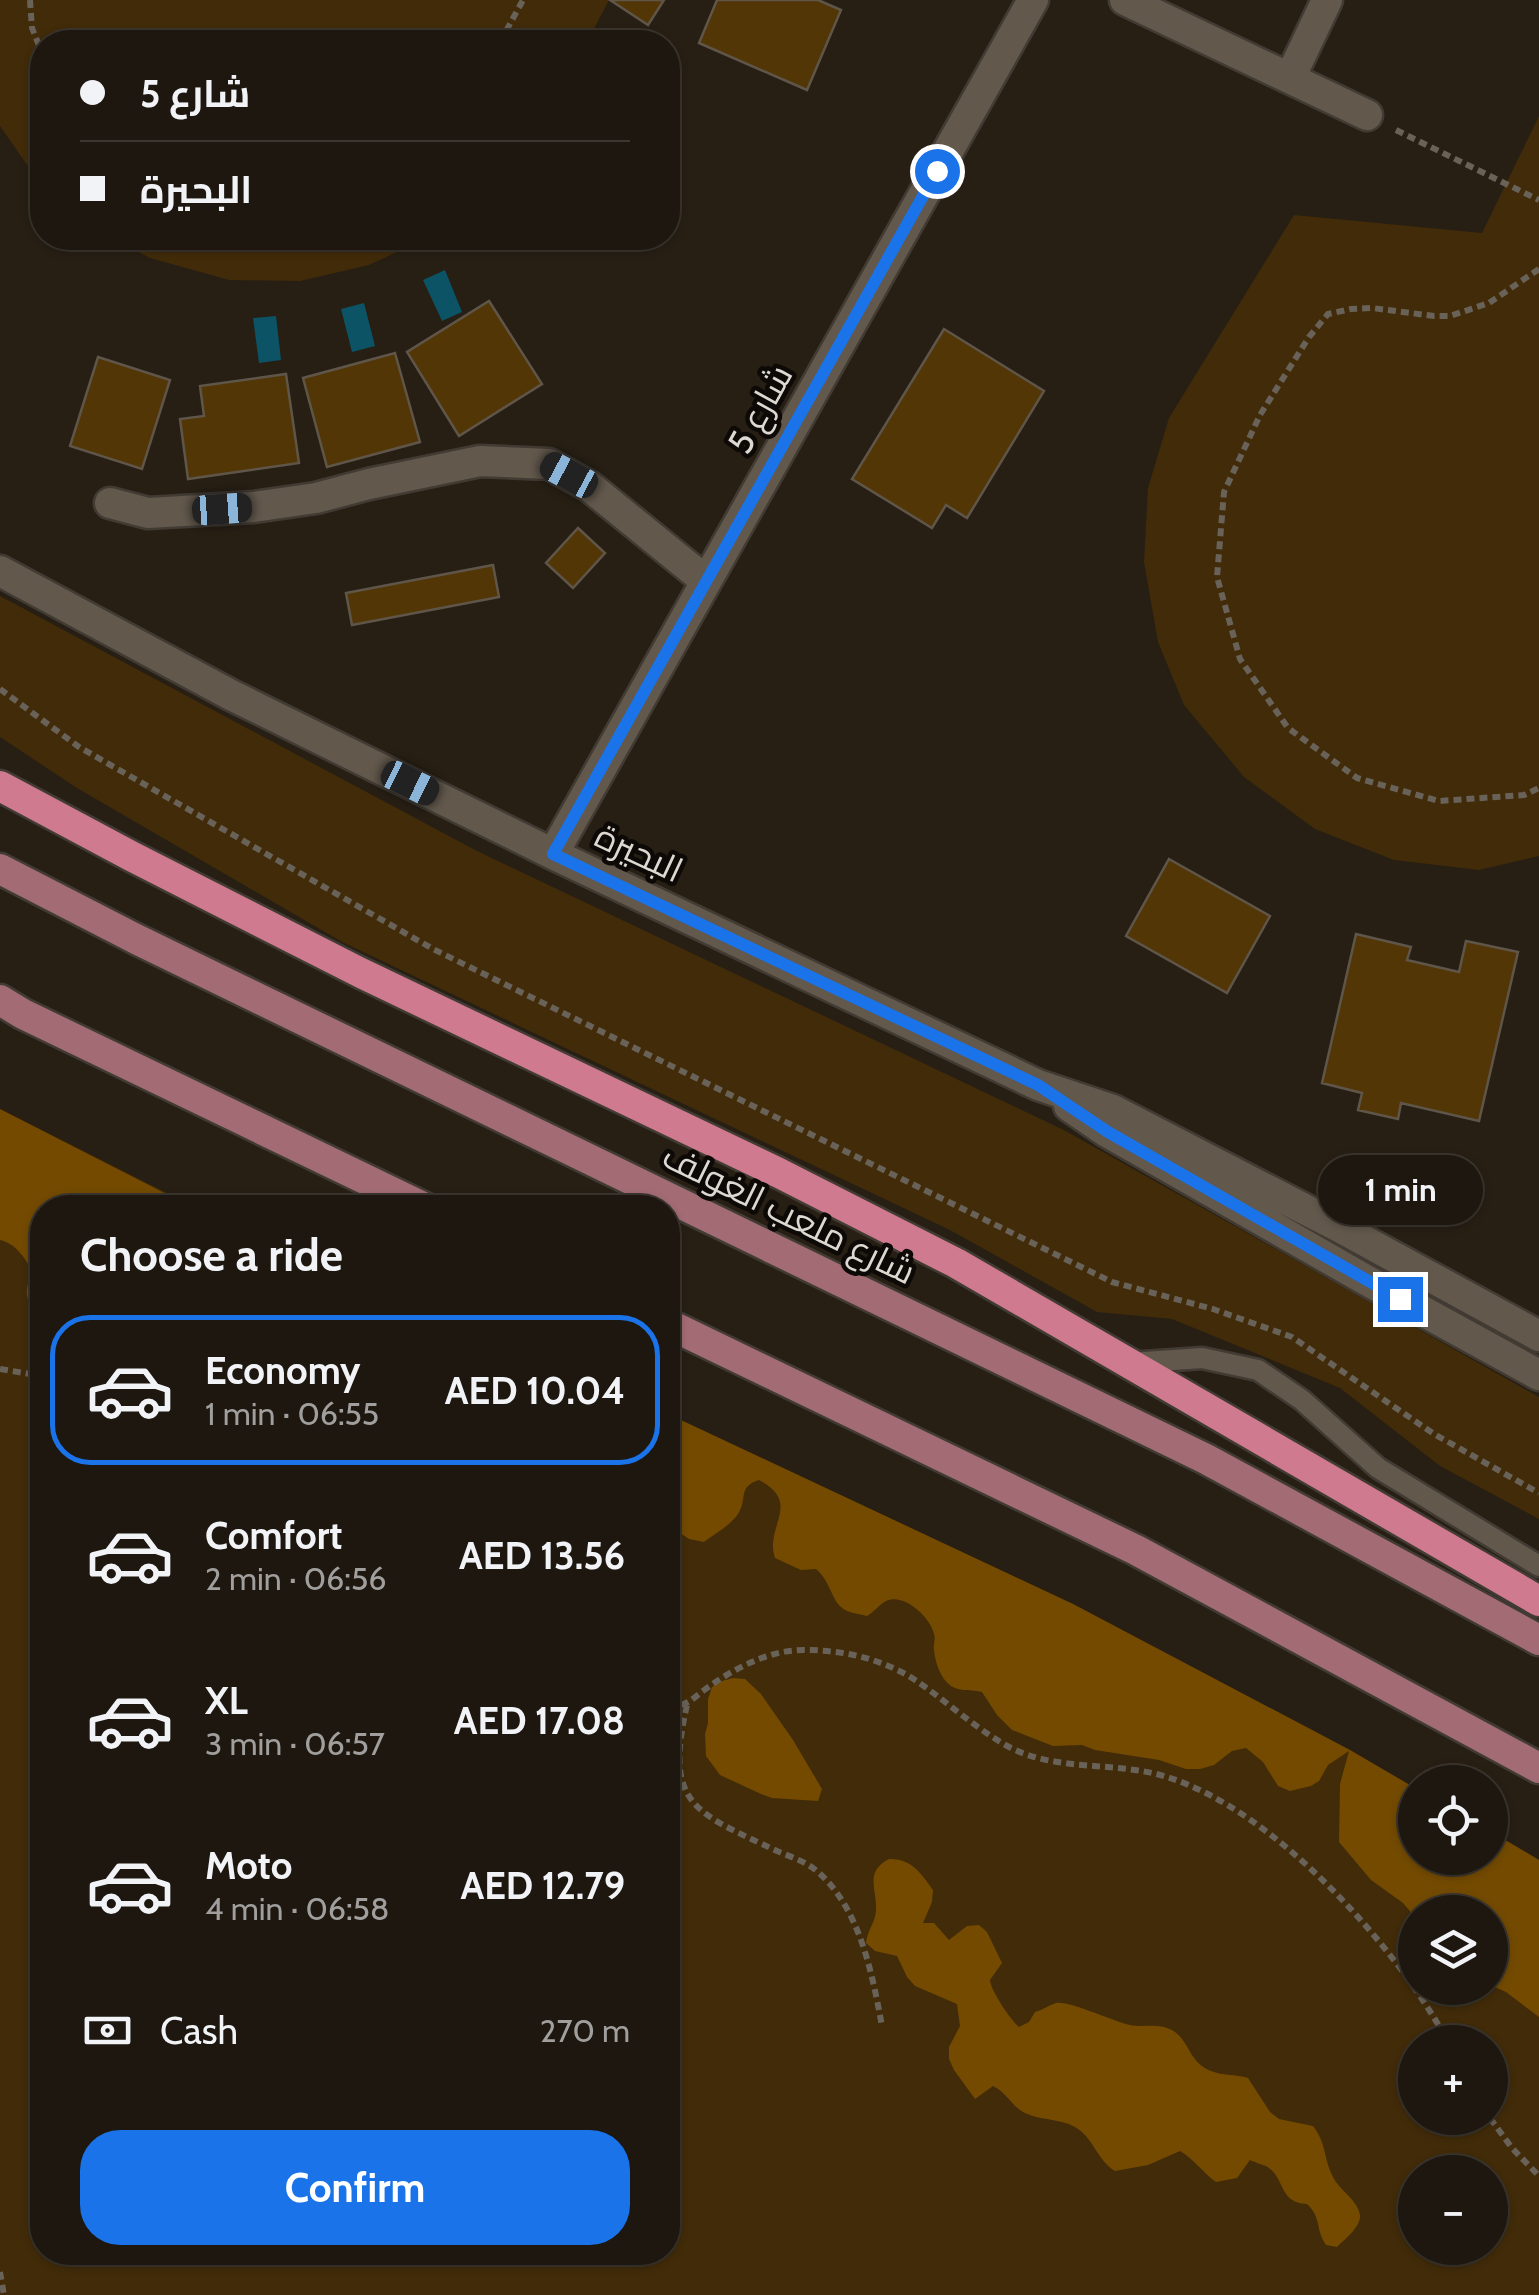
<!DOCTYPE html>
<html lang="en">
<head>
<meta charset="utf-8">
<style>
  :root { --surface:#1d170f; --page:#252018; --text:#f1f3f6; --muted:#a09f9e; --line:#3b362f; --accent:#1a73e8 }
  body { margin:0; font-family:Cabin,Cairo,sans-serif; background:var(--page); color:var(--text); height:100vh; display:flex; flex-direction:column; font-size:38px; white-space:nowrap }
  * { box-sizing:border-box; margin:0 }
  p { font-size:32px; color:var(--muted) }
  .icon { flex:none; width:55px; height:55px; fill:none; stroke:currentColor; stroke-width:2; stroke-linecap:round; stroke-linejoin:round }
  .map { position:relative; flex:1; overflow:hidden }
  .panel { position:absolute; left:30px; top:1195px; width:650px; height:1070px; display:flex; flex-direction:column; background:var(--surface); border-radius:40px; box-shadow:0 2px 8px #0004,0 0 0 2px var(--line) }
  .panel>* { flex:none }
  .hud { position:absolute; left:30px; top:30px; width:650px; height:220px; border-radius:40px; box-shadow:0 2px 8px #0004,0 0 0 2px var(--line); display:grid; align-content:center; height:220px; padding:0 50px; background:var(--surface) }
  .buttons { position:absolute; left:1398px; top:1765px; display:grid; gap:20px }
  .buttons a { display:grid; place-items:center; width:110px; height:110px; border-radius:50%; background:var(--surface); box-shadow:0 2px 8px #0004,0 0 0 2px var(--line); font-size:50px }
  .end { position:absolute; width:45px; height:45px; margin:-22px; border:12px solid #1a73e8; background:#fff; box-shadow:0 0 0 5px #fff }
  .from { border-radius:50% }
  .bubble { position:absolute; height:70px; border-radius:35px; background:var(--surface); box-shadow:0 2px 8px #0004,0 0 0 2px var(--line); font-size:32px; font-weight:700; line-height:70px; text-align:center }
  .car { position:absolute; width:30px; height:60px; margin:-30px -15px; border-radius:12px; box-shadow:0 0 8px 2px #0007; background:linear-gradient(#222 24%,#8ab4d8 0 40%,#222 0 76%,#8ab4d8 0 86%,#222 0) }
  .hud b { display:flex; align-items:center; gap:35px; height:95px; font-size:38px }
  .hud b+b { border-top:2px solid var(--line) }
  .hud i { width:25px; height:25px; background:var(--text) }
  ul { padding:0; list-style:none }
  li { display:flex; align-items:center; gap:30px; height:150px; margin:0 20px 15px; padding:0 30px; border:5px solid transparent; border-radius:40px }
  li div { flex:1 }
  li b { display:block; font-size:38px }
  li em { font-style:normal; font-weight:700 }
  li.active { border-color:var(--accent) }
  li>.icon { width:90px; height:90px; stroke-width:1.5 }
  h2 { padding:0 50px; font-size:45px; line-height:120px }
  .pay { display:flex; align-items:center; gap:25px; height:110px; padding:0 50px; font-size:38px }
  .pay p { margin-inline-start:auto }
  .primary-button { display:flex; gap:20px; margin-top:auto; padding:20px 50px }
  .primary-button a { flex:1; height:115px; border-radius:40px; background:var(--accent); color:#fff; font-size:40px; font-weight:700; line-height:115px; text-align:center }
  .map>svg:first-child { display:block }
  .green { fill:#412b09; fill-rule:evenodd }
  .forest { fill:#734a00 }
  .water { fill:#0b5365 }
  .building { fill:#523606; stroke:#5f5549; stroke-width:2.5 }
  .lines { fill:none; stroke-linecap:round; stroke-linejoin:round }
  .lane-casing { stroke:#413b34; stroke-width:25 }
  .street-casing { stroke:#413b34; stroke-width:35 }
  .primary-casing { stroke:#413b34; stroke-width:35 }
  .highway-casing { stroke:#413b34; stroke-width:35 }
  .path { stroke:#696259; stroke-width:6; stroke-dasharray:8 5; stroke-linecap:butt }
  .lane { stroke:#62584c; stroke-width:20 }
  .street { stroke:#62584c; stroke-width:30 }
  .primary { stroke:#a36c74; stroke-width:30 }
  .highway { stroke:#cf7a8e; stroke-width:30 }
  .route { stroke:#1a73e8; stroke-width:12 }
  .labels { text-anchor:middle; stroke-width:9; stroke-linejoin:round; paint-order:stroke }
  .street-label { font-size:35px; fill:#ddd8d1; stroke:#0d0906 }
</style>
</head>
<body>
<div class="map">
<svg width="1539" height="2295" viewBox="0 0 1539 2295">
  <rect width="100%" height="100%" fill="#271f14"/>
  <path class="green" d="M 0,0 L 609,0 L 587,42 L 42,42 L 42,182 L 32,172 L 0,126 Z
    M 1539,116 L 1539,856 L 1479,870 L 1394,860 L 1315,829 L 1244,777 L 1184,705 L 1158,642 L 1144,562 L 1148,488 L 1169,418 L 1294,215 L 1482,233 Z
    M 112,238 L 427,238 L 369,265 L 300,281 L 229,280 L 150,258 Z
    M 0,596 L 475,850 L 1064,1130 L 1539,1397 L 1539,1519 L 1440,1466 L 1340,1388 L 1172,1319 L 1097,1312 L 950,1230 L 342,942 L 77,788 L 0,737 Z
    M 0,1109 L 195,1207 L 42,1208 L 42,2252 L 668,2252 L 668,1414 L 1073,1604 L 1350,1750 L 1415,1788 L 1415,1858 L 1490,1858 L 1490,1831 L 1539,1860 L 1539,2295 L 0,2295 ZM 1415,1912 L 1490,1912 L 1490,1988 L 1415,1988 ZM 1415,2042 L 1490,2042 L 1490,2118 L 1415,2118 ZM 1415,2172 L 1490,2172 L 1490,2248 L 1415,2248 Z"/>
  <path class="forest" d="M 0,1109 L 182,1202 L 195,1207 L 42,1208 L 42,1314 C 23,1302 24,1290 33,1271 C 24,1258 17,1244 0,1240 Z
    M 668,1414 L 1073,1604 L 1350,1750 L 1415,1788 L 1415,1858 L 1490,1858 L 1490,1831 L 1539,1860 L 1539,2017 L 1506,1992 L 1490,1985 L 1490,1912 L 1415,1912 L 1415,1917 L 1403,1903 L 1371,1880 L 1339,1842 L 1340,1784 L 1349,1751 L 1328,1765 L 1319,1781 L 1311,1786 L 1290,1791 L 1278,1786 L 1263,1762 L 1246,1748 L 1232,1751 L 1214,1765 L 1200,1769 L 1186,1769 L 1159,1760 L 1095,1750 L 1082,1745 L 1053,1746 L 1012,1730 L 997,1715 L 982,1692 C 972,1689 959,1692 951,1686 C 940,1678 935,1662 934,1650 C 933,1645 936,1639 934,1634 C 931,1618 904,1592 886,1601 C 880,1604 874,1612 867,1616 C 859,1614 847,1613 841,1607 C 832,1600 830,1581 816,1569 L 801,1570 L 775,1558 C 764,1526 803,1503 759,1480 C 737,1487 748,1499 738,1514 C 730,1526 714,1534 704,1542 L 689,1539 L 668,1525 Z
    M 733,1678 L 745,1679 L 761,1694 L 793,1740 L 822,1789 L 818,1801 L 772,1798 L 761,1794 L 720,1775 L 706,1756 L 705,1734 L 708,1723 L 708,1699 L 712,1687 L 722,1681 Z
    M 889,1859 C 911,1858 922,1874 933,1890 L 932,1902 L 923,1923 L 934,1923 L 949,1940 L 967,1926 L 979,1925 L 987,1932 L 1002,1963 L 990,1980 C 991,1991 1010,2019 1019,2027 L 1029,2022 L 1035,2012 C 1043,2010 1049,2005 1056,2003 C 1068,2000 1115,2022 1130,2025 C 1145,2028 1160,2022 1175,2032 C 1190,2043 1189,2062 1211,2071 C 1223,2076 1236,2074 1248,2078 L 1270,2112 L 1279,2119 L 1313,2126 C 1327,2144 1323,2158 1333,2177 C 1339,2190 1358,2200 1360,2215 C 1361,2227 1345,2239 1337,2247 L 1326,2245 C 1315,2229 1322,2218 1307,2204 C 1278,2203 1286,2178 1266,2166 C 1266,2166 1251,2161 1250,2160 L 1237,2178 L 1216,2182 C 1203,2173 1194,2159 1180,2151 L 1148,2165 L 1115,2171 C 1098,2161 1094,2140 1078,2129 C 1063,2118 1039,2121 1023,2112 C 1011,2105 1006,2092 993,2086 L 975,2099 L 954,2070 L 949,2059 L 949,2047 L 960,2026 L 957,2004 L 915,1986 L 907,1977 L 897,1956 L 875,1951 L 866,1943 C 867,1931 875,1923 876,1911 C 877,1888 864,1872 889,1859 Z"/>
  <path class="water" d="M 445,270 L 462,312 L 442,321 L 423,280 Z
    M 364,303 L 375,346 L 352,352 L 341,309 Z
    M 276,316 L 281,360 L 259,363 L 253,318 Z"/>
  <path class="building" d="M 610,0 L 664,0 L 648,25 Z
    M 717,0 L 818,0 L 841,10 L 807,90 L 699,43 Z
    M 489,301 L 542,384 L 459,436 L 407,352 Z
    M 944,329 L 1044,391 L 967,518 L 946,505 L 932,528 L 852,479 Z
    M 395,353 L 420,442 L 327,467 L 303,378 Z
    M 98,357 L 170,380 L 142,469 L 70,446 Z
    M 286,374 L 299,463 L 188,479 L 180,419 L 204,416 L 200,386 Z
    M 578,528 L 605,553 L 573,588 L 546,563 Z
    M 493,565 L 499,597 L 352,625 L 346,593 Z
    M 1169,859 L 1270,916 L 1227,993 L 1126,936 Z
    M 1356,934 L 1411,947 L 1407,960 L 1459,972 L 1466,941 L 1518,952 L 1479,1121 L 1401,1103 L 1398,1119 L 1358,1110 L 1362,1093 L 1322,1083 Z"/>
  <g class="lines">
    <g class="lane-casing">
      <path id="lane" d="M 1130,1363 L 1202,1358 L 1258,1370 L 1302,1400 L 1378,1468 L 1539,1566"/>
    </g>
    <g class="street-casing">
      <path id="street" d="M 1125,0 L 1367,115
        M 1290,78 L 1327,0
        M 110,503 L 148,513 L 254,507 L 316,498 L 369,484 L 480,461 L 549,464 L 589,486 L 706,581
        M 0,571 L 231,695 L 553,854 L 1038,1085 L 1113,1110 L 1341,1228 L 1539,1336
        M 553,854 L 1033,0
        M 1069,1106 L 1107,1132 L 1366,1280 L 1539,1375"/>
    </g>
    <g class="primary-casing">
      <path id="primary" d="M 0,869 L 136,939 L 1206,1459 L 1539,1640
        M 0,1000 L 23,1014 L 425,1208
        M 668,1324 L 1136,1550 L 1539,1768"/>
    </g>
    <g class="highway-casing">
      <path id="highway" d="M 0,786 L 131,856 L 361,973 L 779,1173 L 956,1263 L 1539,1601"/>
    </g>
    <path class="path" d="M 30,0 L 32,28 L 42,53
      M 500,42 L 523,0
      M 1396,130 L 1539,200
      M 1539,269 L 1489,303 L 1450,316 L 1434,316 L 1372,308 L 1351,309 L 1328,314 L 1309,337 L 1260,415 L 1224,492 L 1217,577 L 1240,659 L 1288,728 L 1357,778 L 1439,801 L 1524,795 L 1539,788
      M 0,689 L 79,747 L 433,949 L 1112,1282 L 1213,1309 L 1292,1337 L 1434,1434 L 1539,1493
      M 0,1369 L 42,1376
      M 687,1705 C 664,1805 694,1812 777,1851 C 791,1857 807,1862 818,1872 C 860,1909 872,1973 882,2026
      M 668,1707 C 690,1705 690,1700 707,1688 C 735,1668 769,1650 804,1650 C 842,1650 879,1658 912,1678 C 946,1700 975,1729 1011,1748 C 1059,1772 1117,1761 1167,1777 C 1274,1810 1396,1945 1448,2042
      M 1490,2118 L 1512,2148 L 1539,2176
      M 0,2272 L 4,2295"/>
    <use href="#lane" class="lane"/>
    <use href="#street" class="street"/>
    <use href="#primary" class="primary"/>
    <use href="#highway" class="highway"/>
  </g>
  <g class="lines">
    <path class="route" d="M 937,171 L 553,854 L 1038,1085 L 1108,1132 L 1400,1299"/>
  </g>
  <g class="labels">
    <g class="street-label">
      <text transform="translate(760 409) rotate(-61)" y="12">شارع 5</text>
      <text transform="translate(639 853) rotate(25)" y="12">البحيرة</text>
      <text transform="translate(789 1214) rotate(26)" y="12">شارع ملعب الغولف</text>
    </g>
  </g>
</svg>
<div class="buttons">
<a><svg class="icon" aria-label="locate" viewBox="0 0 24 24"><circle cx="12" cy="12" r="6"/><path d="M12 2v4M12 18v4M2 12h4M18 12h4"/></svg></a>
<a><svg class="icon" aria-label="layers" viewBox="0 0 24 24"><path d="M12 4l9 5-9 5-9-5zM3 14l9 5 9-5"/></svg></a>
<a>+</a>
<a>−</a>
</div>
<i class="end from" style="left:937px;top:171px"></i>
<i class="end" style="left:1400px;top:1299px"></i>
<div class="bubble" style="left:1318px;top:1155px;width:165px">1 min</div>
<i class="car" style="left:569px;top:475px;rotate:298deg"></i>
<i class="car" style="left:222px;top:509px;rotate:86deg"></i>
<i class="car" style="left:410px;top:783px;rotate:116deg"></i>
<div class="hud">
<b><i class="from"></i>شارع 5</b>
<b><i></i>البحيرة</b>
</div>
<section class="panel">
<h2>Choose a ride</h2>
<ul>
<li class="active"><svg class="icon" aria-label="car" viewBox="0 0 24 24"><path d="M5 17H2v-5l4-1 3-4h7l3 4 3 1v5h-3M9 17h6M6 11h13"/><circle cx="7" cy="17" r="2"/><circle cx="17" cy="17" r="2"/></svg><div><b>Economy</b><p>1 min · 06:55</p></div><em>AED 10.04</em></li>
<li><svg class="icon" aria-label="car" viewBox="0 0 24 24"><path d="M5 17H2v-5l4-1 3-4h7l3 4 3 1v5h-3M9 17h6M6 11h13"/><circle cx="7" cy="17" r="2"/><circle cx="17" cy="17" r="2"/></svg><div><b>Comfort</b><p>2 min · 06:56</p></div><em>AED 13.56</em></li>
<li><svg class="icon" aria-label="car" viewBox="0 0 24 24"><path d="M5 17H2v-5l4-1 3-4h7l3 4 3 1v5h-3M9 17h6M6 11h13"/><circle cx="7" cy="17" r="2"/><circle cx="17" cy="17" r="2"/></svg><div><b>XL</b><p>3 min · 06:57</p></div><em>AED 17.08</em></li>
<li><svg class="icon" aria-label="car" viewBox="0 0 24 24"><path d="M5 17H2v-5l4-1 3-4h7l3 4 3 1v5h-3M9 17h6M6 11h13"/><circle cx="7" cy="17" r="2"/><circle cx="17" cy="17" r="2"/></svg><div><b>Moto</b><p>4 min · 06:58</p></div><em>AED 12.79</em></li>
</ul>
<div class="pay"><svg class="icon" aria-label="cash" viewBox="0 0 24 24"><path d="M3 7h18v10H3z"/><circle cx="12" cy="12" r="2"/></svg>Cash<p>270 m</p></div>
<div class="primary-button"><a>Confirm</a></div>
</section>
</div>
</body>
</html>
